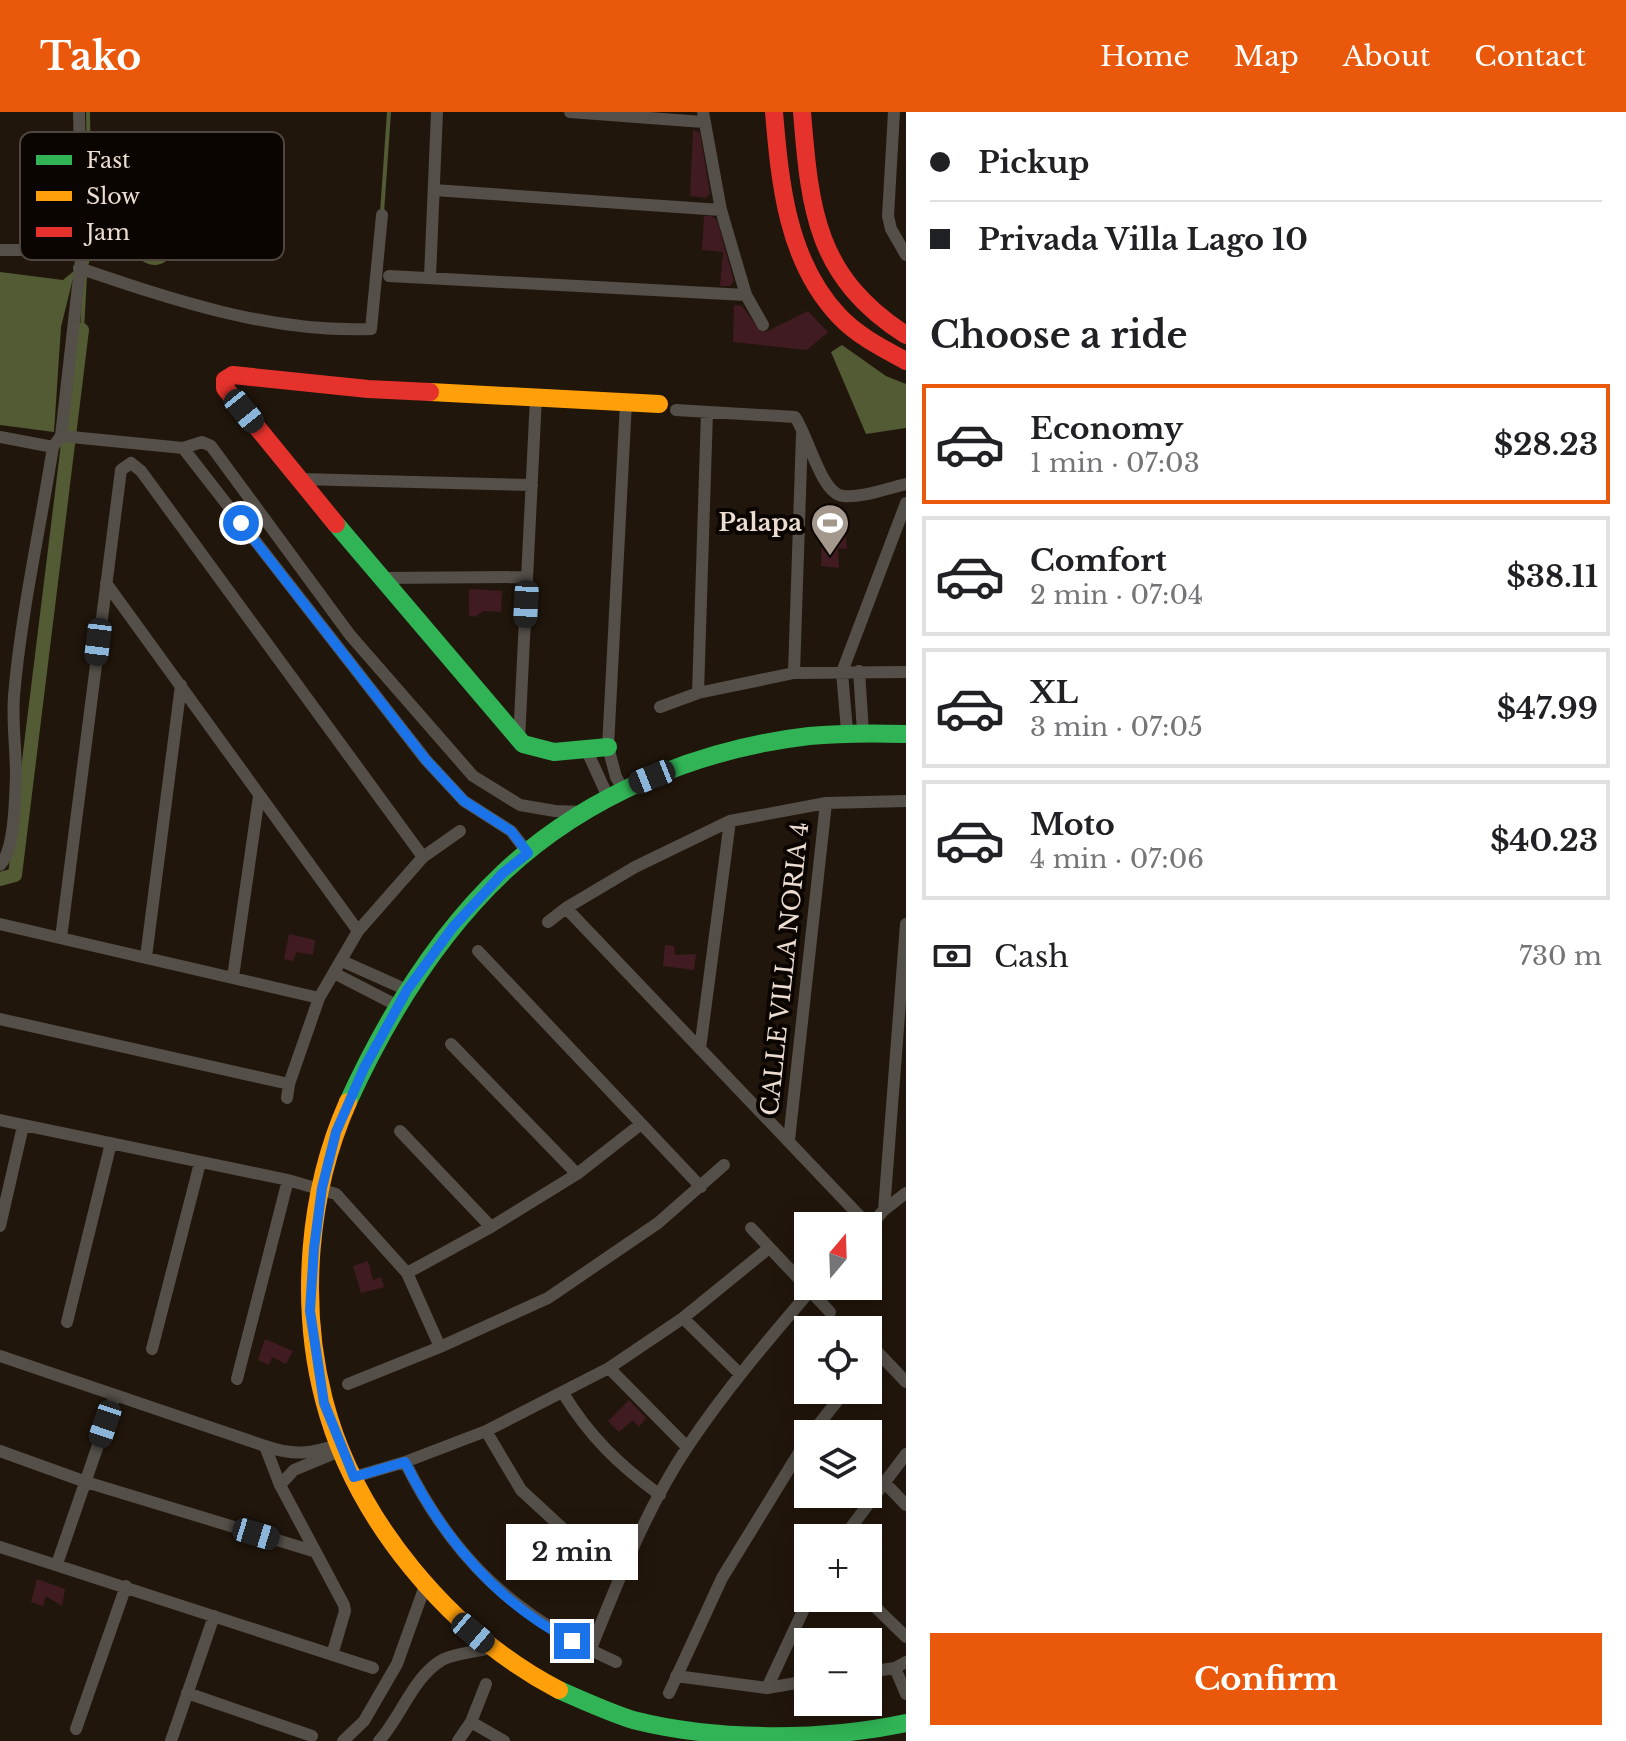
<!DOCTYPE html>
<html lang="en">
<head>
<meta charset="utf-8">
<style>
  :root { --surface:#fff; --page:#f2f2f2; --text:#202124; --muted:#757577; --line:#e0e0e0; --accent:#ea580c }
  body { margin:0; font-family:"Libre Baskerville",serif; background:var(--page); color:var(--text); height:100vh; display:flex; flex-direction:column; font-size:30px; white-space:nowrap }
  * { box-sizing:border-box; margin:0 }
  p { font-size:26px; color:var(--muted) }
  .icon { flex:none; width:44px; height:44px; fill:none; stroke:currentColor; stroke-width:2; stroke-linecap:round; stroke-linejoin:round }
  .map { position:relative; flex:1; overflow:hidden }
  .sheet { display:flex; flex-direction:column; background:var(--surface); width:720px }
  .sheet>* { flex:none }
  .banner { display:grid; align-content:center; height:176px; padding:0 24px; background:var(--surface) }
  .needle { width:52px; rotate:19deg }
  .buttons { position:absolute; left:794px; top:1100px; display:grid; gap:16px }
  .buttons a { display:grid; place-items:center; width:88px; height:88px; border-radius:0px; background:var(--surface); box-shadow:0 4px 20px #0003; font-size:40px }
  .end { position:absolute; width:36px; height:36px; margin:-18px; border:10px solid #1a73e8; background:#fff; box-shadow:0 0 0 4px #fff }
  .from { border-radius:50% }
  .bubble { position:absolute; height:56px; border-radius:0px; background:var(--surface); box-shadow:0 4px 20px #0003; font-size:26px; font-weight:700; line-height:56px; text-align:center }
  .car { position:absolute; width:24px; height:48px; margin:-24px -12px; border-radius:10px; box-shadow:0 0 6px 2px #0007; background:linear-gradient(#222 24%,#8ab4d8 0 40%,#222 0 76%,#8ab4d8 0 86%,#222 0) }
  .banner b { display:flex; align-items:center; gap:28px; height:76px; font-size:30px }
  .banner b+b { border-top:2px solid var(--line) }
  .banner i { width:20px; height:20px; background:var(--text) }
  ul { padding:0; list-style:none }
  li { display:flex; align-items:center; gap:24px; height:120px; margin:0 16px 12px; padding:0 8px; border:4px solid var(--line); border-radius:0px }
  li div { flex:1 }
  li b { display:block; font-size:30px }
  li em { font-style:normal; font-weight:700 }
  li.selected { border-color:var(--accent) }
  li>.icon { width:72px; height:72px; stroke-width:1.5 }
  h2 { padding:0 24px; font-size:36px; line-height:96px }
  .pay { display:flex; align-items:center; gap:20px; height:88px; padding:0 24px; font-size:30px }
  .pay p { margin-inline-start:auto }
  .action { display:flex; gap:16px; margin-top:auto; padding:16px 24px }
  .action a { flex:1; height:92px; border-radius:0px; background:var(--accent); color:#fff; font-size:32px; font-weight:700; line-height:92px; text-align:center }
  header { display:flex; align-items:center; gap:48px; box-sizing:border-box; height:112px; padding:0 40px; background:var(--accent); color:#fff }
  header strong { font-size:38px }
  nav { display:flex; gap:44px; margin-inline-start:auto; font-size:28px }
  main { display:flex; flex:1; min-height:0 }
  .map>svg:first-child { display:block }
  .green { fill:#411b22 }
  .water { fill:#525b34 }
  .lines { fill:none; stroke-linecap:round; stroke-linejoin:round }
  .stream { stroke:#525b34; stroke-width:4 }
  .canal { stroke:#525b34; stroke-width:14 }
  .street { stroke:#544f48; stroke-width:12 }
  .fast { stroke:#30b455; stroke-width:18 }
  .slow { stroke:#ff9f0a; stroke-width:18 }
  .jam { stroke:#e5322d; stroke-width:18 }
  .route { stroke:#1a73e8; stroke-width:10 }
  .labels { text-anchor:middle; stroke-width:8; stroke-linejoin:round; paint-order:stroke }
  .poi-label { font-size:24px; font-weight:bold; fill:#ebddd1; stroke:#0b0501; text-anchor:end }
  .street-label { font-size:24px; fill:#ebddd1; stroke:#0b0501 }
  .key { fill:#0b0501; stroke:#4e463f; stroke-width:2 }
  .key-label { font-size:22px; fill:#ebddd1 }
</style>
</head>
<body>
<header>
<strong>Tako</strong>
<nav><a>Home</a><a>Map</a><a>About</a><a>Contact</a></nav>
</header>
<main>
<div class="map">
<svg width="906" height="1629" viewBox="0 0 906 1629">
  <rect width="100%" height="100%" fill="#21160b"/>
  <path class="green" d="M 693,18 L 700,21 L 710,81 L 706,86 L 690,84 Z
    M 704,104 L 711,104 L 717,108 L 734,169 L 730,174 L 720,174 L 723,140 L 702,138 Z
    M 734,193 L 742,194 L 758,216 L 765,220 L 808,199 L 828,220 L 807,238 L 733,230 Z
    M 822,424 L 846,424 L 847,437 L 838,436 L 839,456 L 821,454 Z
    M 469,477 L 502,479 L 501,500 L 484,499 L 475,505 L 469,503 Z
    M 289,822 L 315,828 L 313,843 L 297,840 L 293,849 L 284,847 Z
    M 665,833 L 674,834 L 675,843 L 696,842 L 694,858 L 663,854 Z
    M 368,1149 L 373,1168 L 381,1165 L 384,1175 L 361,1181 L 353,1154 Z
    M 265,1227 L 293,1239 L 286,1252 L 272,1245 L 269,1253 L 258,1248 Z
    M 629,1288 L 646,1306 L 639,1315 L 633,1308 L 619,1320 L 608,1309 Z
    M 37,1467 L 65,1477 L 62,1494 L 46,1484 L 43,1494 L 31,1490 Z"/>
  <path class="water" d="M 151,99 C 200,104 172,178 136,144 C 129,137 126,131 124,122 L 131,105 Z
    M 75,158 L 61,215 L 54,320 L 0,313 L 0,160 L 63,168 Z
    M 842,233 L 886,264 L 906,272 L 906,316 L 866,322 L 831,240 Z"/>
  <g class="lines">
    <path class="stream" d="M 382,101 L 389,0
      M 86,155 L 90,136 L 88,0
      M 82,218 L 85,164"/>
    <path class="canal" d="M 0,767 L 15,763 L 82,218"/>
    <path class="street" d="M 570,0 L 703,10
      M 703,0 L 721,98 L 746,183 L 763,213
      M 894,0 L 888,104 L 891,117 L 906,143
      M 434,78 L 721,98
      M 0,138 L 82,138
      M 79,156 C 173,188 270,221 371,217 L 382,103
      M 389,164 L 746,183
      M 430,165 L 437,0
      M 676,298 L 795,305 C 808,323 821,382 843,384 C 863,386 887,376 906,372
      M 61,324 L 183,336 L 202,330 L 211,334 L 350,523 L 473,664 L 520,693 L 555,699 L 583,700
      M 0,325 L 53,335
      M 183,336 L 426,648 L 464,689 L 511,719 L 528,741
      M 300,367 L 532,373
      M 380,466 L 527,465
      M 106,471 L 358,819
      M 859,559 L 863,620
      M 794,561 L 802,322
      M 698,581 L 707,300
      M 660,595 L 698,581 L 794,561 L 906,560
      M 847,619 L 842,560 L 906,391
      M 519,628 L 536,285
      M 587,639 L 608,685
      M 623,677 L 616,665 L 608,635 L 626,290
      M 0,753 C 15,738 15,685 16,664 C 16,637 12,610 14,584 C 21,501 40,418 53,335 L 61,324 L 82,138 L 79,0
      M 566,796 L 870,1115
      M 548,810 L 566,796 L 635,755 L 730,709 L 826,691 L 906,689
      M 0,812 L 319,886
      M 61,826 L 121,358 L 131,351 L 141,359 L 423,745
      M 478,839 L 701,1075
      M 146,845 L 181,573
      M 342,849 L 407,878
      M 334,861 L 398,894
      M 233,865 L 259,684
      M 0,907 L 289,972
      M 451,932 L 577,1062
      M 700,937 L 730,709
      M 287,986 L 289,972 L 319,886 L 358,819 L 423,745 L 460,719
      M 0,1008 L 288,1068 L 336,1082 L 407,1161 L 440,1235
      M 400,1019 L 491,1115
      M 789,1028 L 826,691
      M 884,1098 L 906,812
      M 0,1114 L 23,1014
      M 751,1116 L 830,1200
      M 868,1116 L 884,1098 L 906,1081
      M 407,1161 L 491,1115 L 577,1062 L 641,1012
      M 683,1206 L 740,1262
      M 67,1210 L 111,1031
      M 868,1230 L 906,1270
      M 152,1237 L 200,1051
      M 0,1244 L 265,1334 L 280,1373 L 344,1493 L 345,1499 L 332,1543
      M 609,1256 L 687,1335
      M 237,1267 L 288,1068
      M 348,1272 L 440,1235 L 548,1186 L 658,1111 L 724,1053
      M 563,1281 C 589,1324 619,1353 660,1383
      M 486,1319 L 521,1378 L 585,1437 L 622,1458
      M 811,1322 L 846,1278
      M 265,1334 C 294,1344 311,1342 340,1332
      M 0,1339 L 86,1370 L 313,1439
      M 405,1350 C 453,1448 517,1506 616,1550
      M 354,1365 L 405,1350 L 486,1319 L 609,1256 L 683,1206 L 769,1136
      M 884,1370 L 906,1393
      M 280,1373 L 294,1358 L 335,1341
      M 843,1426 L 906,1342
      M 0,1435 L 373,1556
      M 57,1452 L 115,1284
      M 866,1486 L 906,1525
      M 590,1539 C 618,1469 646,1397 688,1334 C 725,1279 767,1229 810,1179
      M 895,1556 L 906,1582
      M 868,1560 L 895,1556 L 906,1550
      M 676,1564 L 767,1576 L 808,1569
      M 767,1576 L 809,1486
      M 187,1581 L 312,1624
      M 669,1581 L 722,1466 L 808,1326
      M 471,1610 L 504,1629
      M 76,1617 L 126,1474
      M 171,1629 L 214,1504
      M 343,1629 L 364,1609 L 397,1552 L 425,1474
      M 379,1629 C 401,1605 413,1565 442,1548 C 455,1541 476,1540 492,1536
      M 458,1629 L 471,1610 L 486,1572"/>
    <path class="fast" d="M 336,412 L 523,632 L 554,640 L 608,635
      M 348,990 C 386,907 437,823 504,760 C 586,683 698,637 809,624 C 841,621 874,621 906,622
      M 559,1578 C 584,1589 608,1600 633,1608 C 716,1629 822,1629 906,1611"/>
    <path class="slow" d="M 430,280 L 659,292
      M 348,990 C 308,1080 299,1192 324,1288 C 355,1408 450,1521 559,1578"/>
    <path class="jam" d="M 774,0 C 780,71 787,149 839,204 C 858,224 882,236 906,249
      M 802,0 C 810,99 816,165 906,223
      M 336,412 L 225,276 L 225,268 L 233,263 L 368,277 L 430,280"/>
  </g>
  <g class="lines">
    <path class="route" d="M 241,411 L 426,648 L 464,689 L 511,719 L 528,741 L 503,761 L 453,815 L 407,878 L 364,956 L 336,1020 L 322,1076 L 314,1136 L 310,1199 L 324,1291 L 354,1365 L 405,1350 C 441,1424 498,1492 572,1529"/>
  </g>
  <defs>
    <g id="stadium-pin" transform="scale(2)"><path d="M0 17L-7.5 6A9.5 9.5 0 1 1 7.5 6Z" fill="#a4978c" stroke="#0b0501"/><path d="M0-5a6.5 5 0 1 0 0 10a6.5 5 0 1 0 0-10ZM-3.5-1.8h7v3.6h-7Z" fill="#fff"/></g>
  </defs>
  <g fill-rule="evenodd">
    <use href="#stadium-pin" x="830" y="411"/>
  </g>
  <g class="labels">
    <g class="poi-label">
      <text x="802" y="419">Palapa</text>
    </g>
    <g class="street-label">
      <text transform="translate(785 857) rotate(-84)" y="8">CALLE VILLA NORIA 4</text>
    </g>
  </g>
  <rect x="20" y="20" width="264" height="128" rx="12" class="key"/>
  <rect x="36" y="43" width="36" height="10" fill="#30b455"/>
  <rect x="36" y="79" width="36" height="10" fill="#ff9f0a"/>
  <rect x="36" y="115" width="36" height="10" fill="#e5322d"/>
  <g class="key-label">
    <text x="86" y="56">Fast</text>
    <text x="86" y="92">Slow</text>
    <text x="86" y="128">Jam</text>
  </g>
</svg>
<div class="buttons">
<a><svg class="needle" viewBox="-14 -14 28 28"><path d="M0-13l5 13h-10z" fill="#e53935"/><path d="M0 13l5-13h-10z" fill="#757577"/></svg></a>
<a><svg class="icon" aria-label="locate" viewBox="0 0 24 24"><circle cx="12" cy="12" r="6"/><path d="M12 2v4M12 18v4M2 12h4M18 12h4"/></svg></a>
<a><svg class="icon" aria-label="layers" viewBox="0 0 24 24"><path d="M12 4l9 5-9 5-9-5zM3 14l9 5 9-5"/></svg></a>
<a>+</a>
<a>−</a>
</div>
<i class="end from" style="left:241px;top:411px"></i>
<i class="end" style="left:572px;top:1529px"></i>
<div class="bubble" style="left:506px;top:1412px;width:132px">2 min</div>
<i class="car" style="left:244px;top:299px;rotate:141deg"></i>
<i class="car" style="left:526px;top:492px;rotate:183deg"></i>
<i class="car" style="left:98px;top:530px;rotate:187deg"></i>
<i class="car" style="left:652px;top:665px;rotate:248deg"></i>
<i class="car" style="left:105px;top:1312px;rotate:199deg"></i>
<i class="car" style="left:256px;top:1422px;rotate:107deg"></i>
<i class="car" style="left:473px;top:1521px;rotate:130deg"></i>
</div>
<section class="sheet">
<div class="banner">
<b><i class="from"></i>Pickup</b>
<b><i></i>Privada Villa Lago 10</b>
</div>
<h2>Choose a ride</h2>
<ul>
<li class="selected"><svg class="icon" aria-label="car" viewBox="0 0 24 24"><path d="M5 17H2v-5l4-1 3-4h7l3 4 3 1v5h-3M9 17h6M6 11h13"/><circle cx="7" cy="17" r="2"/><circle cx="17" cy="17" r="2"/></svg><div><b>Economy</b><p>1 min · 07:03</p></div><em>$28.23</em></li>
<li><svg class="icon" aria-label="car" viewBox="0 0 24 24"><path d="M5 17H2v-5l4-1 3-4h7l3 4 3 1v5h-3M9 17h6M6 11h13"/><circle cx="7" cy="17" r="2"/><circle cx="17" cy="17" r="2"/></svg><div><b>Comfort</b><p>2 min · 07:04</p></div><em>$38.11</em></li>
<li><svg class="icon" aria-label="car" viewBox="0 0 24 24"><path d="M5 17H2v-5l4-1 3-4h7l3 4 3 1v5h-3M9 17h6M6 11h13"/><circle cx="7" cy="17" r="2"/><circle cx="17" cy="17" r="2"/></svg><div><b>XL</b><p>3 min · 07:05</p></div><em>$47.99</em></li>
<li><svg class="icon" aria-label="car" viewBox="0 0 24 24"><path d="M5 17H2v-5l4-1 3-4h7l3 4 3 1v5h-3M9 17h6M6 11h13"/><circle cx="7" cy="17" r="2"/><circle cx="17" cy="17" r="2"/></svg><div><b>Moto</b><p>4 min · 07:06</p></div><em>$40.23</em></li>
</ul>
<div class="pay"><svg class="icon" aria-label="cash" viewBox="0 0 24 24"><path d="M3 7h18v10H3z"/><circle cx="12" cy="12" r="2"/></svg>Cash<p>730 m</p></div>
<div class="action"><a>Confirm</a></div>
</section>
</main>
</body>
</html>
